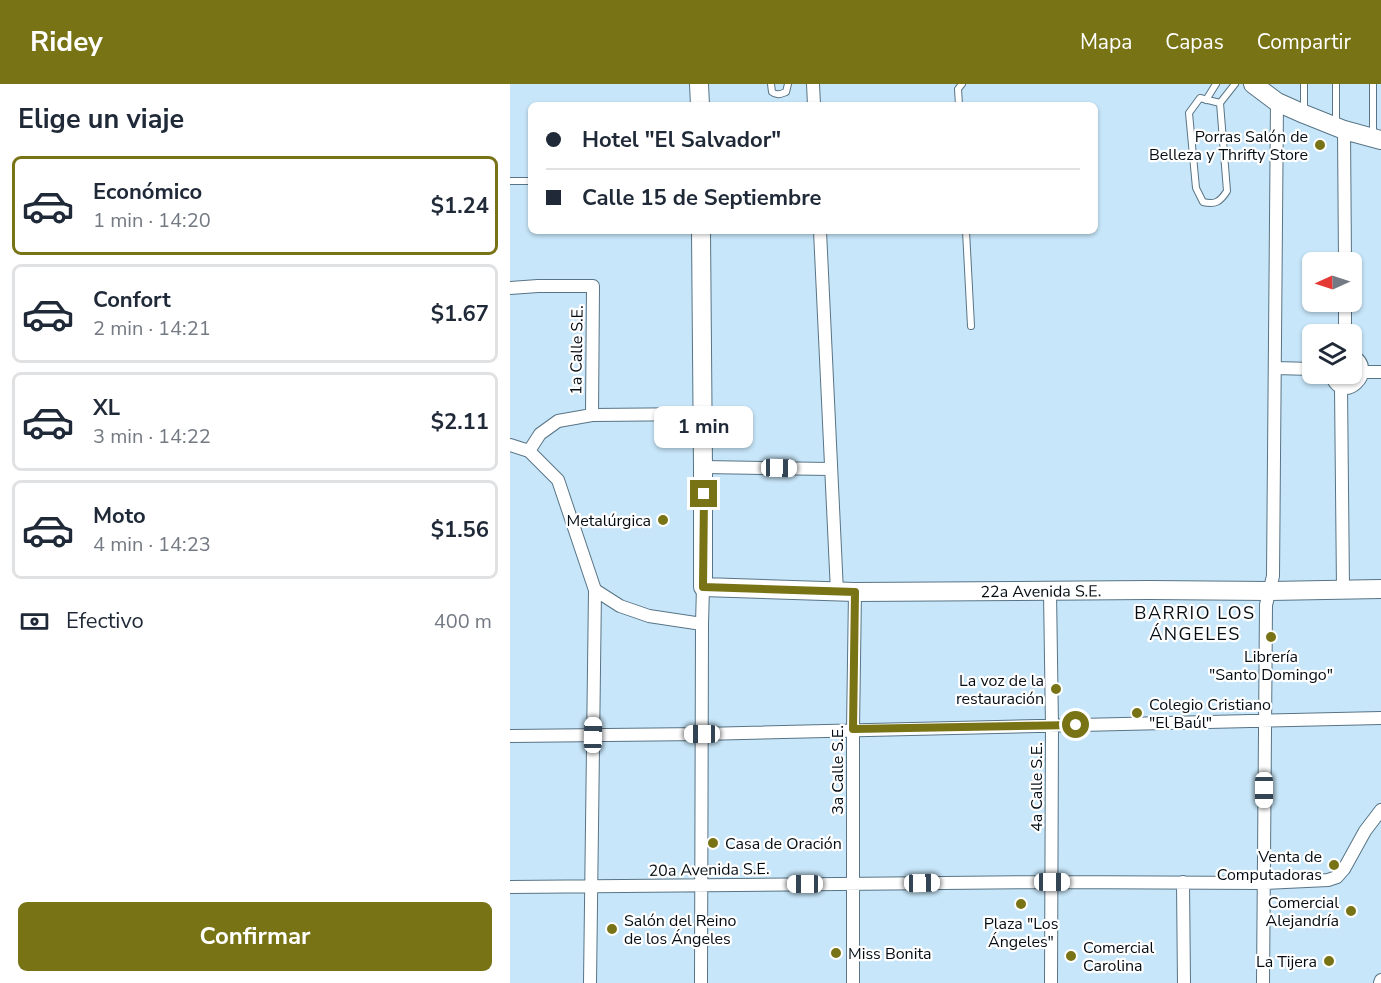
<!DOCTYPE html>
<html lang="es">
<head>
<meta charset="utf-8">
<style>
  :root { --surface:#fff; --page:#f6f6f7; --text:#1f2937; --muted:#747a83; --line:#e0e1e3; --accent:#787315 }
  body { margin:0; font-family:"Nunito Sans",sans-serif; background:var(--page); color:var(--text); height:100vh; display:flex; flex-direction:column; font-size:22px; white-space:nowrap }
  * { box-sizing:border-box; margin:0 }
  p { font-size:20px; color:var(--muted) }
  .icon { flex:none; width:33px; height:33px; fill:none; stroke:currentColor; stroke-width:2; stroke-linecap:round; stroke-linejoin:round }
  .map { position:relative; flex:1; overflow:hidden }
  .details { display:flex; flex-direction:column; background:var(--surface); width:510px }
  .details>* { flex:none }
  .top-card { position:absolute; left:18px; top:18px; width:570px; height:132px; border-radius:9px; box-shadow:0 2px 4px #0004; display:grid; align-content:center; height:132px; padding:0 18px; background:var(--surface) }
  .needle { width:39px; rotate:267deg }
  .tools { position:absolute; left:792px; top:168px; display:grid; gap:12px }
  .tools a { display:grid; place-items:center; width:60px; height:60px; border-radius:9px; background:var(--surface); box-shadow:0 2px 4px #0004; font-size:30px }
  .end { position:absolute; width:27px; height:27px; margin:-14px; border:8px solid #787315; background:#fff; box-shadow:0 0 0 3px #fff }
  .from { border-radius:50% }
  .bubble { position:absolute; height:42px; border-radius:9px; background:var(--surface); box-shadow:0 2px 4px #0004; font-size:20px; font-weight:700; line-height:42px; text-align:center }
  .car { position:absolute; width:18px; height:36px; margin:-18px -9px; border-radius:8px; box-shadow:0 0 4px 2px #0007; background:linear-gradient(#fff 24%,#345 0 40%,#fff 0 76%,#345 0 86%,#fff 0) }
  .top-card b { display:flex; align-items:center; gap:21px; height:57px; font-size:22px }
  .top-card b+b { border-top:2px solid var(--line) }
  .top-card i { width:15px; height:15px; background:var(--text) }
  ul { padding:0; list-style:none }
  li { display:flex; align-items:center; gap:18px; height:99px; margin:0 12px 9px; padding:0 6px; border:3px solid var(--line); border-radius:9px }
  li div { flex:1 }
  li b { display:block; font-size:22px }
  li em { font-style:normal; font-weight:700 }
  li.current { border-color:var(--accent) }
  li>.icon { width:54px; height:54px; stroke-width:1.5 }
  h2 { padding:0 18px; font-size:27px; line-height:72px }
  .pay { display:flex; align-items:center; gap:15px; height:66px; padding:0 18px; font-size:22px }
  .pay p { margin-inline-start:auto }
  .primary-button { display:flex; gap:12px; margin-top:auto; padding:12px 18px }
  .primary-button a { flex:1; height:69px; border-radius:9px; background:var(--accent); color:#fff; font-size:24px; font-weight:700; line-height:69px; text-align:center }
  header { display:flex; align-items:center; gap:36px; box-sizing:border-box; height:84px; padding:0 30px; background:var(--accent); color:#fff }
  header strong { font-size:28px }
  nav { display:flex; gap:33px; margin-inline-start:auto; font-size:21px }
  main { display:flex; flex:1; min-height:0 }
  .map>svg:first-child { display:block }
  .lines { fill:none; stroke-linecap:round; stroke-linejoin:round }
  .lane-casing { stroke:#587485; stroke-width:8 }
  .street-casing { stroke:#587485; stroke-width:14 }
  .secondary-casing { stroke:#587485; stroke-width:20 }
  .lane { stroke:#fff; stroke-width:6 }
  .street { stroke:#fff; stroke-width:12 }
  .secondary { stroke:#fff; stroke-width:18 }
  .route { stroke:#787315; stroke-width:8 }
  .poi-dot { fill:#787315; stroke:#fff; stroke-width:2 }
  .labels { text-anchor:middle; stroke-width:4.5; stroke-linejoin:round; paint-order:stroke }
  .poi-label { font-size:16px; fill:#040d14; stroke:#fff; text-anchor:end }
  .street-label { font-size:16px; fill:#040d14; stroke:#fff }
  .neighbourhood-label { font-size:18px; letter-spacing:1.5px; fill:#040d14; stroke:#fff }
</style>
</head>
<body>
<header>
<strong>Ridey</strong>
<nav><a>Mapa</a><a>Capas</a><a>Compartir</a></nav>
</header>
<main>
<section class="details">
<h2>Elige un viaje</h2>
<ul>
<li class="current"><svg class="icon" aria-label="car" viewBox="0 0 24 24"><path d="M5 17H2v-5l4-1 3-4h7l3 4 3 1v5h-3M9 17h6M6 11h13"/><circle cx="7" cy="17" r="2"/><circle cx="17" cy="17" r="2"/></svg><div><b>Económico</b><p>1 min · 14:20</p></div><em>$1.24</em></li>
<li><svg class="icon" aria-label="car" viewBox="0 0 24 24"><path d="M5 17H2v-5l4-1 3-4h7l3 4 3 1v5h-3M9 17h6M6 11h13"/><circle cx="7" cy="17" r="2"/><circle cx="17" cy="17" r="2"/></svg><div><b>Confort</b><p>2 min · 14:21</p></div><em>$1.67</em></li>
<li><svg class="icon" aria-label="car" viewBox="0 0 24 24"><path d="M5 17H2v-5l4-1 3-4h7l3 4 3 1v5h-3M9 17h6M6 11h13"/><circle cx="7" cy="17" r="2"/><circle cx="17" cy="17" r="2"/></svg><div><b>XL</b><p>3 min · 14:22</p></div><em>$2.11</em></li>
<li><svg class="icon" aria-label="car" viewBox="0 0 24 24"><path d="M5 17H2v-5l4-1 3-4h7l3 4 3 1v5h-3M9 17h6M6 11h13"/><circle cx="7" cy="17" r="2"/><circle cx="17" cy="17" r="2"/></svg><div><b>Moto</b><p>4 min · 14:23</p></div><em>$1.56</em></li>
</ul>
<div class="pay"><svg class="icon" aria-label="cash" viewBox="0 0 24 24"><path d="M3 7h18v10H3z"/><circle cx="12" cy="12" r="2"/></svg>Efectivo<p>400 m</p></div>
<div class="primary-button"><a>Confirmar</a></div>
</section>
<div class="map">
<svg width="871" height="899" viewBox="0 0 871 899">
  <rect width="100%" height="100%" fill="#c7e6f9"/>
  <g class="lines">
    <g class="lane-casing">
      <path id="lane" d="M 261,0 L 262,8 C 267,12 271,10 276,8 L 278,0
        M 863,0 L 863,51
        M 696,16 L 706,0
        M 710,19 L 690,14 L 679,29 L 686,104 L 693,118 C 705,121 710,118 717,107 L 710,19 L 725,0
        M 449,21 L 448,5 L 452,0
        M 794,26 L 794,0
        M 826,39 L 826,0
        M 0,97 L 21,97
        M 456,147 L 461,242"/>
    </g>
    <g class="street-casing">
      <path id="street" d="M 303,0 L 304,21
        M 834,46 L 835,178
        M 310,147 L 327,508
        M 0,204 L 28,202 L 83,202 L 82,331
        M 835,218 L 835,250
        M 766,284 L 802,285
        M 854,288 L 871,288
        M 821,290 C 831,324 871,287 842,271
        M 831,303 L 833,505
        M 0,361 L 19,367 L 48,396 L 85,506 L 80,899
        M 19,367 L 30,350 L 48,337 L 82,331 L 193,330
        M 193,383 L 321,385
        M 85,506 L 110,522 L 139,532 L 192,540
        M 540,508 L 542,642 L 541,899
        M 0,652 L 192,650 L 871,634
        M 673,798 L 674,899
        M 0,803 L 542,798 L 755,799 L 818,796 L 827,793 L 834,785 L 855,747 L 871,726
        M 191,899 L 192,540 L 193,503
        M 343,899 L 343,645 L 345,508
        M 753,899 L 756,521 L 763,492 L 767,18
        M 870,899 L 871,896"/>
    </g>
    <g class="secondary-casing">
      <g id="secondary">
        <path d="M 189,0 L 190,21"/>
        <path d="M 743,0 L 767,18 L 794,30 L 834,46 L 871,56"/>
        <path id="s1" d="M 191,147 L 193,383 L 193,503 L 345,508 L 639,506 L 759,507 L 871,505"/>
      </g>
    </g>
    <use href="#lane" class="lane"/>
    <use href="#street" class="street"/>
    <use href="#secondary" class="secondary"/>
  </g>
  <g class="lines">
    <path class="route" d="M 194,410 L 193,503 L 345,508 L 343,645 L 566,641"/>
  </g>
  <g class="poi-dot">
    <circle cx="810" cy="61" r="6"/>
    <circle cx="153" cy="436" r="6"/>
    <circle cx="761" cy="553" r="6"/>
    <circle cx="546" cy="605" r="6"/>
    <circle cx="627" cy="629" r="6"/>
    <circle cx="203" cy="759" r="6"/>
    <circle cx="824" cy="781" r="6"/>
    <circle cx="511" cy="820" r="6"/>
    <circle cx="841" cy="827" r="6"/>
    <circle cx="102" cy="845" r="6"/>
    <circle cx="326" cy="869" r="6"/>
    <circle cx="561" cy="872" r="6"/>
    <circle cx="819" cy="877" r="6"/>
  </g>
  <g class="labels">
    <g class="poi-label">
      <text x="798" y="58">Porras Salón de<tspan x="798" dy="18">Belleza y Thrifty Store</tspan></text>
      <text x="141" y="442">Metalúrgica</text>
      <text x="761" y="578" text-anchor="middle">Librería<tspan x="761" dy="18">"Santo Domingo"</tspan></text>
      <text x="534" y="602">La voz de la<tspan x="534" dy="18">restauración</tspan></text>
      <text x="639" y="626" text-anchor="start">Colegio Cristiano<tspan x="639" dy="18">"El Baúl"</tspan></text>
      <text x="215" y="765" text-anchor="start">Casa de Oración</text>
      <text x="812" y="778">Venta de<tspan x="812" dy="18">Computadoras</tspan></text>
      <text x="829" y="824">Comercial<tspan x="829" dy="18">Alejandría</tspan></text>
      <text x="114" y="842" text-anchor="start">Salón del Reino<tspan x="114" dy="18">de los Ángeles</tspan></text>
      <text x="511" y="845" text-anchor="middle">Plaza "Los<tspan x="511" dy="18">Ángeles"</tspan></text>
      <text x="573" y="869" text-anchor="start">Comercial<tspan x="573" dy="18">Carolina</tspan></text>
      <text x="338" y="875" text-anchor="start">Miss Bonita</text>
      <text x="807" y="883">La Tijera</text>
    </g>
    <g class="street-label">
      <text transform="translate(66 266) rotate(-89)" y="6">1a Calle S.E.</text>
      <text dy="6" stroke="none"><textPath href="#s1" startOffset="694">22a Avenida S.E.</textPath></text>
      <text transform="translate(327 686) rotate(-90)" y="6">3a Calle S.E.</text>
      <text transform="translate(526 703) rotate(-90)" y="6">4a Calle S.E.</text>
      <text transform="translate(199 785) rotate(-1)" y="6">20a Avenida S.E.</text>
    </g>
    <g class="neighbourhood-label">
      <text x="685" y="535">BARRIO LOS<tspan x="685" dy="21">ÁNGELES</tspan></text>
    </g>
  </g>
</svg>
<div class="tools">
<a><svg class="needle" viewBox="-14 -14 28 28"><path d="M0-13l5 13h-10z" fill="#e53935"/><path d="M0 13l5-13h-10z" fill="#747a83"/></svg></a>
<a><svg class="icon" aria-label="layers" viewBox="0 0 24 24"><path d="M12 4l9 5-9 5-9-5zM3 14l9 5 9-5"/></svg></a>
</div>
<i class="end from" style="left:566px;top:641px"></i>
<i class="end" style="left:194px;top:410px"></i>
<div class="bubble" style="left:144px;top:322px;width:99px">1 min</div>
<i class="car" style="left:269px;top:384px;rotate:91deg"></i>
<i class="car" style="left:192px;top:650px;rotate:270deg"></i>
<i class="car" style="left:83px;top:651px;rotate:1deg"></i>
<i class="car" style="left:754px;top:706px;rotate:180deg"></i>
<i class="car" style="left:542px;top:798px;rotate:90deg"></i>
<i class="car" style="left:412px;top:799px;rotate:89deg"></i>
<i class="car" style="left:295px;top:800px;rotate:270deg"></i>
<div class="top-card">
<b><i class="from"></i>Hotel &quot;El Salvador&quot;</b>
<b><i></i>Calle 15 de Septiembre</b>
</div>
</div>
</main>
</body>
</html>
